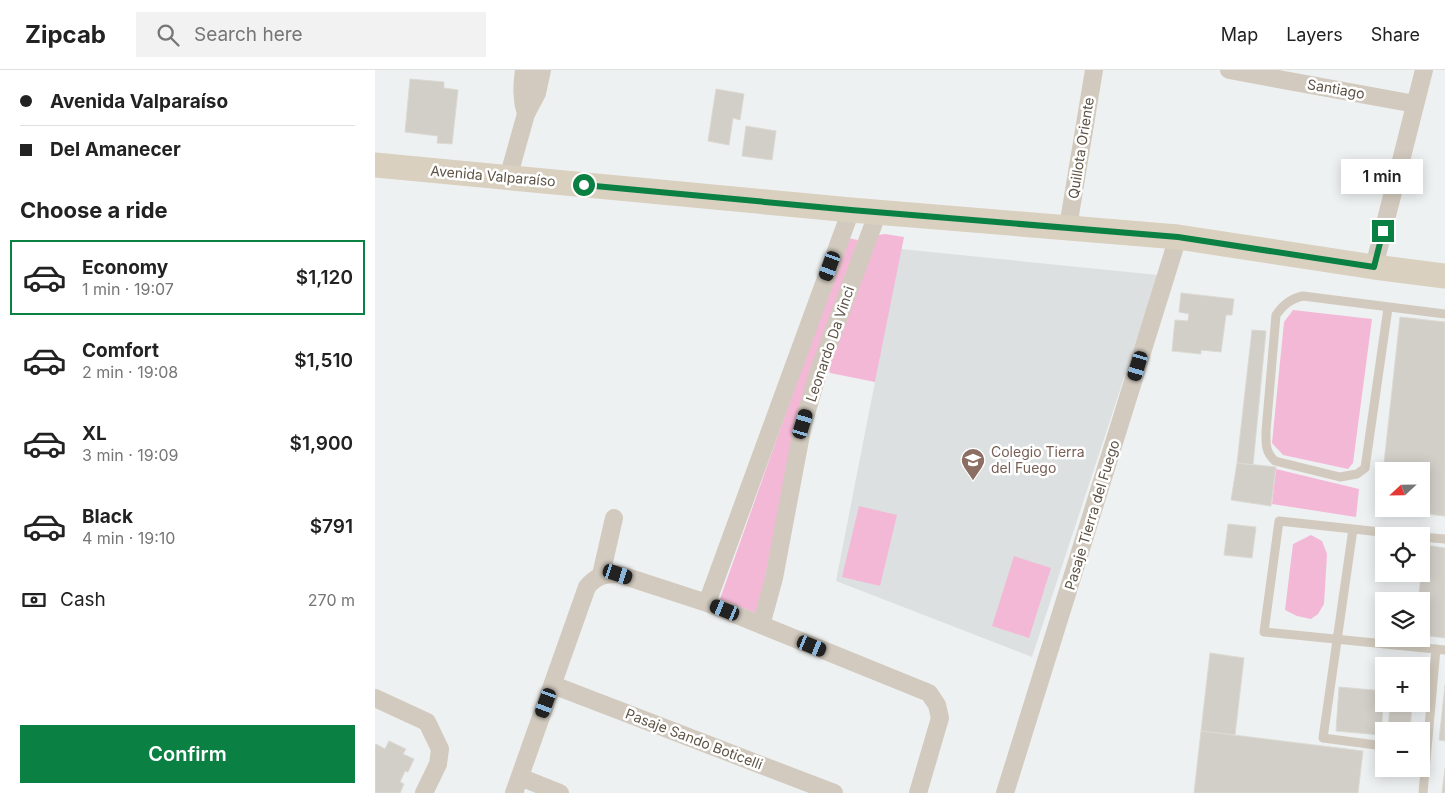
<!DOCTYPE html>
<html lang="en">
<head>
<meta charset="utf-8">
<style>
  :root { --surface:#fff; --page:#f2f2f2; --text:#222; --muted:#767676; --line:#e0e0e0; --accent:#0b8043 }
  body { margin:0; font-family:Inter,sans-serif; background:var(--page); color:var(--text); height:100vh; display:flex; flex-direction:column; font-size:19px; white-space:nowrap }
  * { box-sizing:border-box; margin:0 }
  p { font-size:16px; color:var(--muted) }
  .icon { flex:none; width:28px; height:28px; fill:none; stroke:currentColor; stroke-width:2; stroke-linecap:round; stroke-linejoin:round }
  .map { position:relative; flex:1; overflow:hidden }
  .side { display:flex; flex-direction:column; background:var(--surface); width:375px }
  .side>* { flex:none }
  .hud { display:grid; align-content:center; height:110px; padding:0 20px; background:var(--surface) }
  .needle { width:32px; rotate:248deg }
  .controls { position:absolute; left:1000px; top:392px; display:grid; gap:10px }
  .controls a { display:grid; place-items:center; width:55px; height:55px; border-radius:0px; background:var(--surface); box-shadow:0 2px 12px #0003; font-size:25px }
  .end { position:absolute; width:22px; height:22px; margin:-11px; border:6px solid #0b8043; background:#fff; box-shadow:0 0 0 2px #fff }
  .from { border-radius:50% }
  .bubble { position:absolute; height:35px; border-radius:0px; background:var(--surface); box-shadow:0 2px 12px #0003; font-size:16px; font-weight:600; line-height:35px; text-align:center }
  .car { position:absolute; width:15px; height:30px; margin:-15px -8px; border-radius:6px; box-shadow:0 0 4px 1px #0007; background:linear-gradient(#222 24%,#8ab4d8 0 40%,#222 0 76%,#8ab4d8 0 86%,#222 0) }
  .hud b { display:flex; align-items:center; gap:18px; height:48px; font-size:19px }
  .hud b+b { border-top:1px solid var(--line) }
  .hud i { width:12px; height:12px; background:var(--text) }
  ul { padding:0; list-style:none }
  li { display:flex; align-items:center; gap:15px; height:75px; margin:0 10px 8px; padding:0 10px; border:2px solid transparent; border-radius:0px }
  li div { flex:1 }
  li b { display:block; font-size:19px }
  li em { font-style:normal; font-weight:600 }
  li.current { border-color:var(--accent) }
  li>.icon { width:45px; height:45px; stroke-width:1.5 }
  h2 { padding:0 20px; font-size:22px; line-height:60px }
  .pay { display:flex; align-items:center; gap:12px; height:55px; padding:0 20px; font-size:19px }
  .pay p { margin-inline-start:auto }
  .primary-button { display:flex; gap:10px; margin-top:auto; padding:10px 20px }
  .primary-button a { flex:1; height:58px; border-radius:0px; background:var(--accent); color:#fff; font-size:20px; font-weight:600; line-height:58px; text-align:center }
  header { display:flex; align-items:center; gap:30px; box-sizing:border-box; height:70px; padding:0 25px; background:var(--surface); border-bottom:1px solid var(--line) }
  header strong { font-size:24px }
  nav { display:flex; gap:28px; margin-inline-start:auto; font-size:18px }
  .search { width:350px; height:45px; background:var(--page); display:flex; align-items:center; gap:12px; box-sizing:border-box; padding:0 18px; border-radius:0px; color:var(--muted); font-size:19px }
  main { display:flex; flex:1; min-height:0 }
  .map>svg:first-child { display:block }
  .education { fill:#dde0e0 }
  .green { fill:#f4b8d7 }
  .building { fill:#d2cfc8; stroke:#dbd9d2; fill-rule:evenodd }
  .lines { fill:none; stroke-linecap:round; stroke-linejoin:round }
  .lane { stroke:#d2cabe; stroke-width:9 }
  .street { stroke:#d2cabe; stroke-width:18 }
  .secondary { stroke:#dad0bf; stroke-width:25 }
  .route { stroke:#0b8043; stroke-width:6 }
  .labels { text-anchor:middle; stroke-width:5; stroke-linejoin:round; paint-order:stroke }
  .street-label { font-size:14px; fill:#5e5345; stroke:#fff }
  .education-label { font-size:14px; fill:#785e54; stroke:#fff; text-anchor:start }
</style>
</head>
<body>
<header>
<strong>Zipcab</strong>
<div class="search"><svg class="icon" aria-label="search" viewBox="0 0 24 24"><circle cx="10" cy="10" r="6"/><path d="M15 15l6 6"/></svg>Search here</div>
<nav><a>Map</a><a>Layers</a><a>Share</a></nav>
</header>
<main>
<section class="side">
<div class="hud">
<b><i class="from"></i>Avenida Valparaíso</b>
<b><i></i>Del Amanecer</b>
</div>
<h2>Choose a ride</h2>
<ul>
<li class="current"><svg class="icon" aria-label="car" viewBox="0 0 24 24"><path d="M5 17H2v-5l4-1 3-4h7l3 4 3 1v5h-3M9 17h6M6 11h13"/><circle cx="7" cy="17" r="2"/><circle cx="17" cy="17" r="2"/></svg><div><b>Economy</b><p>1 min · 19:07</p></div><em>$1,120</em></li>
<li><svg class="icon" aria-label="car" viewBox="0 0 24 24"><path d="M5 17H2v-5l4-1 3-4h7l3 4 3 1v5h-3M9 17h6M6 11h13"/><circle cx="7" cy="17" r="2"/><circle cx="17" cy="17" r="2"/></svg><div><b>Comfort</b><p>2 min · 19:08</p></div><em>$1,510</em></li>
<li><svg class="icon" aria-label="car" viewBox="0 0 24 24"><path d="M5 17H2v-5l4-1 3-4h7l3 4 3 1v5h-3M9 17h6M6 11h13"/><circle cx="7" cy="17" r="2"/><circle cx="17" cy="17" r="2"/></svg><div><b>XL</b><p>3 min · 19:09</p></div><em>$1,900</em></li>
<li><svg class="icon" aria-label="car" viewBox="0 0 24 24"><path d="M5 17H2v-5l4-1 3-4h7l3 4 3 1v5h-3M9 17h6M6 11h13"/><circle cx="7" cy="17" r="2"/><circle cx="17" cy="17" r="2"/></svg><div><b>Black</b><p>4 min · 19:10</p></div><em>$791</em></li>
</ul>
<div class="pay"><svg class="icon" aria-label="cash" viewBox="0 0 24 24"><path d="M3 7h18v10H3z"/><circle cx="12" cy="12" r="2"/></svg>Cash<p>270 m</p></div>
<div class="primary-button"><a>Confirm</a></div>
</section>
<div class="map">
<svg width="1070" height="723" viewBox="0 0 1070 723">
  <rect width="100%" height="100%" fill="#eef1f2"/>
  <path class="education" d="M 526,179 L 783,205 L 657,587 L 461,511 Z"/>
  <path class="green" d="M 510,164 L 529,167 L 500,312 L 455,303 L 454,300 L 472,240 L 503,165 Z
    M 473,168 L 483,170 L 420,355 L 383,544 L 345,529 Z
    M 918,240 L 997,249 L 978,393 L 973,399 L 908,385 L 897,373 L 909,252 Z
    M 901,399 L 984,419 L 981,447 L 897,434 Z
    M 484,436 L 522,445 L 505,516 L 467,507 Z
    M 936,465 L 947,471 L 952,484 L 949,534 L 943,544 L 936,549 L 922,546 L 910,540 L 918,474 Z
    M 639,486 L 676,498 L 654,568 L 617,556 Z"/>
  <path class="building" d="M 35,9 L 69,12 L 69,18 L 83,20 L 77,74 L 62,73 L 63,66 L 30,62 Z
    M 341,19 L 369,24 L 365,50 L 358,48 L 354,75 L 333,71 Z
    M 371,56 L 401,61 L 397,90 L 367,86 Z
    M 806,223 L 859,229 L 857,245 L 851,245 L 846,282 L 826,280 L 826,284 L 797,281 L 800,250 L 813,251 L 814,244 L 804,242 Z
    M 1025,247 L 1070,252 L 1070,446 L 1004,439 ZM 1009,401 L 1046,401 L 1046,439 L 1009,439 Z
    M 877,260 L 891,261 L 878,395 L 862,393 Z
    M 862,393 L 901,397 L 896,436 L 856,430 Z
    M 853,454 L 881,457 L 877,488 L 849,485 Z
    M 1050,475 L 1070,478 L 1070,568 L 1046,565 L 1046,531 L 1043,531 Z
    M 835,583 L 869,588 L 860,665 L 826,661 Z
    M 1070,615 L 1070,671 L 1064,670 Z
    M 964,617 L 1009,621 L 1006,665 L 961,661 Z
    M 1015,634 L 1037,634 L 1035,661 L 1013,661 Z
    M 826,661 L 988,681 L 983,723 L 819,723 Z
    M 14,671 L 31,679 L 28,684 L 39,689 L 33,702 L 30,701 L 25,712 L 29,714 L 25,723 L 0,723 L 0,676 L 1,674 L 10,679 Z
    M 1070,698 L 1070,723 L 1067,723 Z"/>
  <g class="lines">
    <path class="lane" d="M 1013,238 L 990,398 L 982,404 L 965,407 L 900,391 C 890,382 891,374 891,361 L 901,245 C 908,235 915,229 928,226 L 1070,244
      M 978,459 L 948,668 L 1009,676
      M 1043,466 L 904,451 L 889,562 L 1070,580
      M 1046,467 L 1070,469
      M 1048,723 L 1061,579"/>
    <path class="street" d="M 149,0 C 147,16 146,28 151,44
      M 854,0 L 1040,34
      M 133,108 L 151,44 L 162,23 L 167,0
      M 693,157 L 719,0
      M 999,197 L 1049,0
      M 226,505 L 239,448
      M 332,533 L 476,140
      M 386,555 L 399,508 L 428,354 L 444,300 L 503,142
      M 178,615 L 459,723
      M 0,628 L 52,652 L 65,679 L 63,694 L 49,723
      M 145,707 L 185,723
      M 139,723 L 212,517 C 221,506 229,504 243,504 L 332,533 L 554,623 L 562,635 L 565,648 L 543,723
      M 630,723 L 803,167"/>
    <path class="secondary" d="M 0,95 L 476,140 L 803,167 L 999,197 L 1070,206"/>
  </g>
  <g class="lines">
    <path class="route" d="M 209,115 L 476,140 L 803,167 L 999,197 L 1008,161"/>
  </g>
  <defs>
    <g id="school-pin" transform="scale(1.25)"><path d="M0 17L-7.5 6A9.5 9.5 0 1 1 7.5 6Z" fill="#8d6e63" stroke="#fff"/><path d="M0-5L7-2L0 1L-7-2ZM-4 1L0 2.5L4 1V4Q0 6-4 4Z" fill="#fff"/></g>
  </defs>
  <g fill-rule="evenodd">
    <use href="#school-pin" x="598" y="390"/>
  </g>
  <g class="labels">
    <g class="street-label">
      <text transform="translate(961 19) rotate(10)" y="5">Santiago</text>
      <text transform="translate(706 78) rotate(-81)" y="5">Quillota Oriente</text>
      <text transform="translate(118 106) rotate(5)" y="5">Avenida Valparaíso</text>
      <text transform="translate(455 274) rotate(-71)" y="5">Leonardo Da Vinci</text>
      <text transform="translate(717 445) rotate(-73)" y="5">Pasaje Tierra del Fuego</text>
      <text transform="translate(319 669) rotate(21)" y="5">Pasaje Sando Boticelli</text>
    </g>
    <g class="education-label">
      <text x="616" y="387">Colegio Tierra<tspan x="616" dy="16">del Fuego</tspan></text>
    </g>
  </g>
</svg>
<div class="controls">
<a><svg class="needle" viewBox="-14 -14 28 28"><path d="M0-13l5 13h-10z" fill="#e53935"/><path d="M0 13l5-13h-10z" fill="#767676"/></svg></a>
<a><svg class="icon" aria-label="locate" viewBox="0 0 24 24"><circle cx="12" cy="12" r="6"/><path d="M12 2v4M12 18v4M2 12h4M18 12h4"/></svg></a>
<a><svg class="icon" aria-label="layers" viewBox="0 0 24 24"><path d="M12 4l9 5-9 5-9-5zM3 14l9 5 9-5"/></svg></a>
<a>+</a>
<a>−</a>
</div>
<i class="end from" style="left:209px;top:115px"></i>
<i class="end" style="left:1008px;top:161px"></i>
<div class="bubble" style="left:966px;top:89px;width:82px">1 min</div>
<i class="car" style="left:455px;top:196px;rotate:200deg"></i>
<i class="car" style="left:763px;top:296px;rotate:197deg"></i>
<i class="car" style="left:428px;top:354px;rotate:17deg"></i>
<i class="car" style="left:243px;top:504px;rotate:108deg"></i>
<i class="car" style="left:350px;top:540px;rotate:292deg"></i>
<i class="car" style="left:437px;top:576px;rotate:112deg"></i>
<i class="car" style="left:171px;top:633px;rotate:200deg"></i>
</div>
</main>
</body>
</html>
